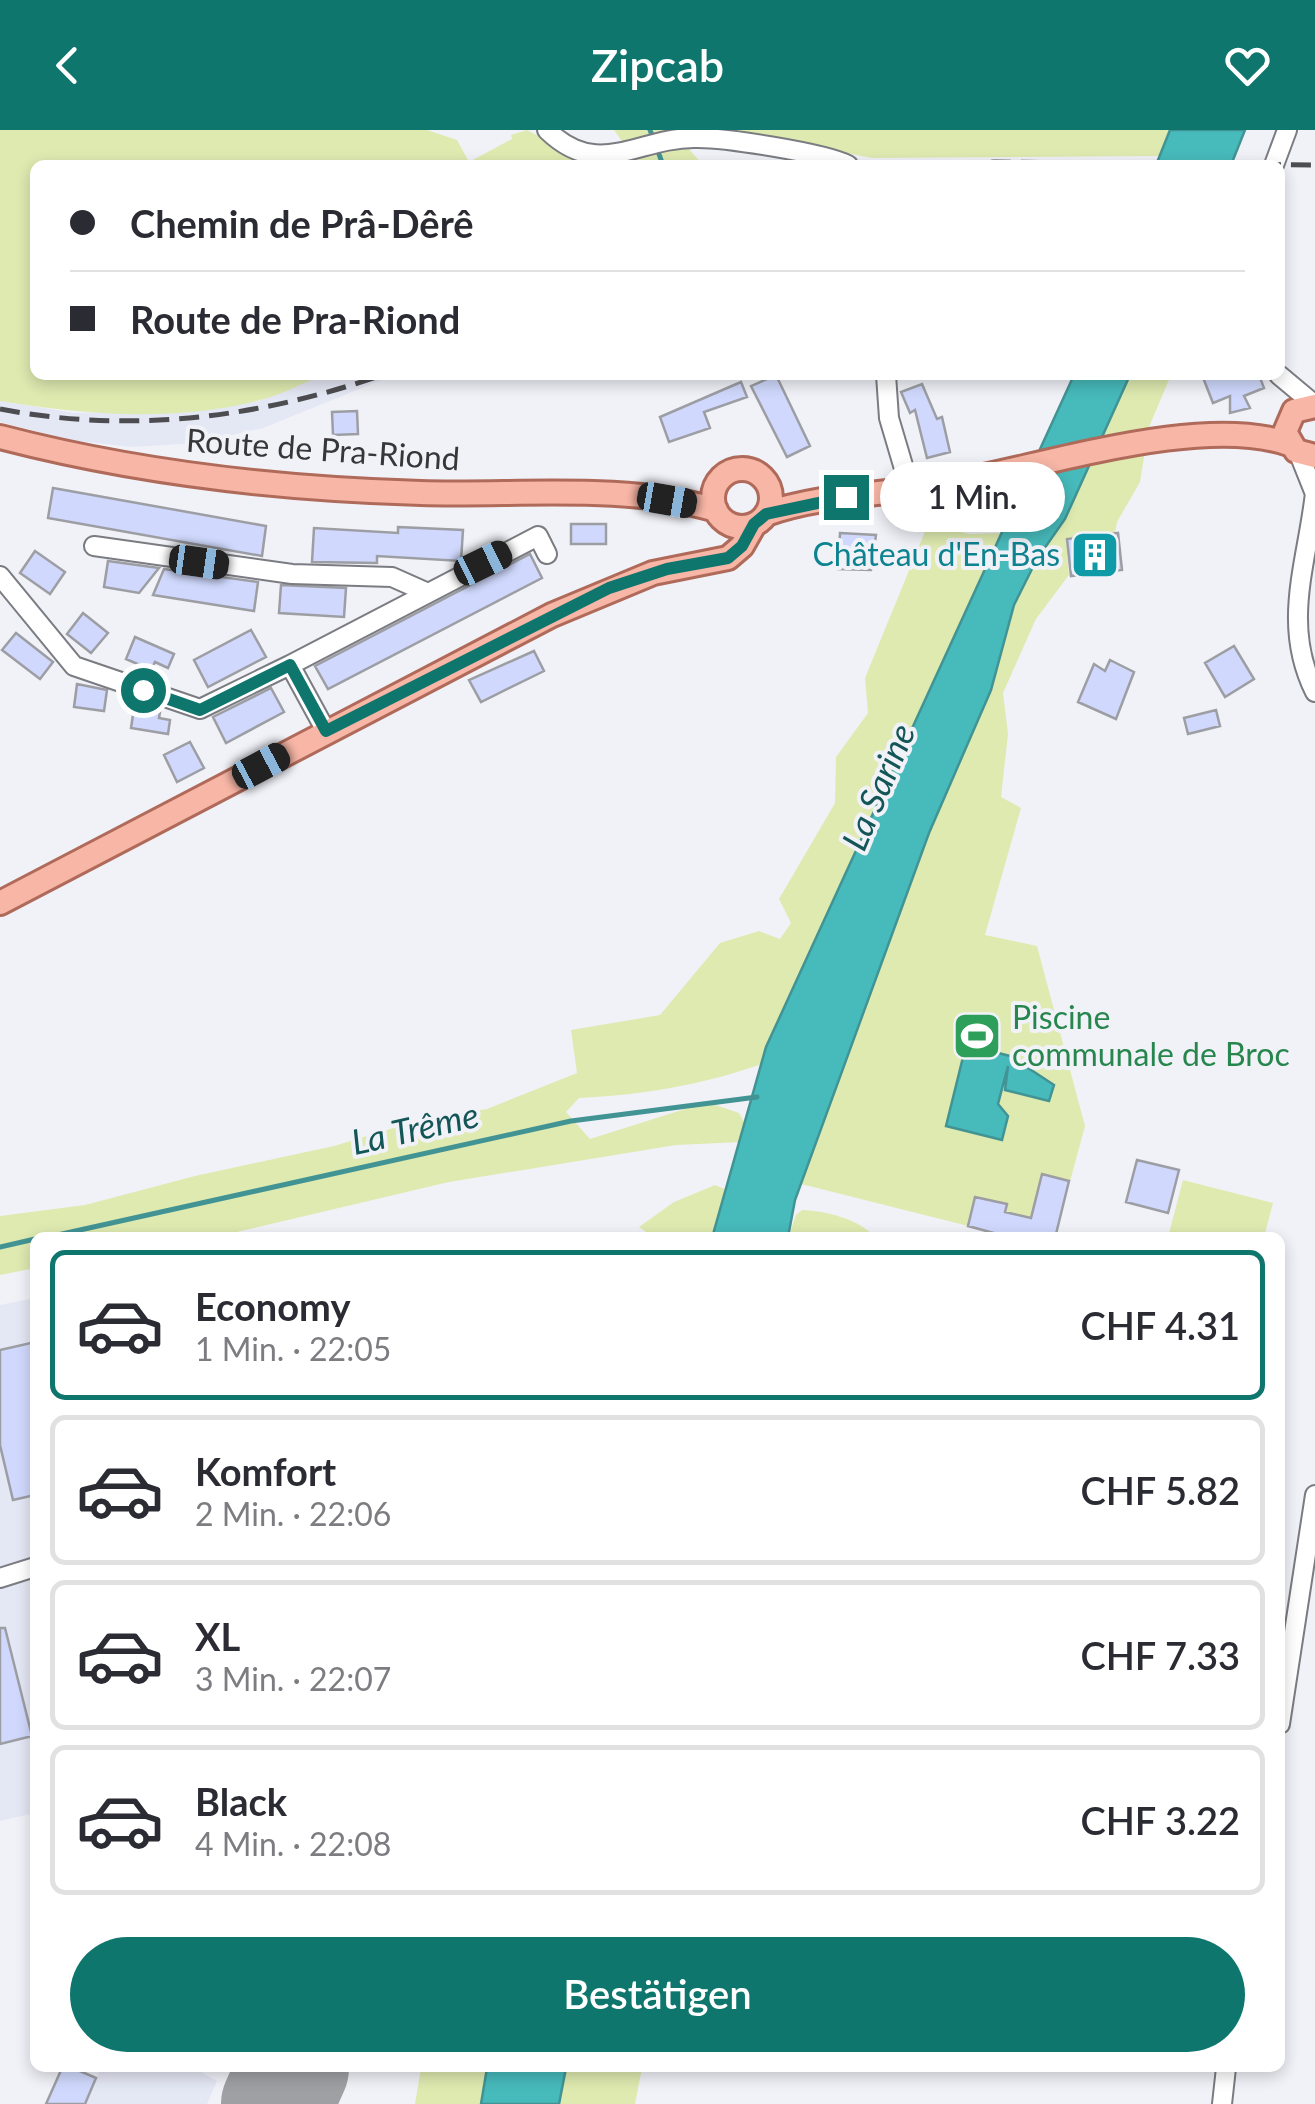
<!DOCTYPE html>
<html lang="de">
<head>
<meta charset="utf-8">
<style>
  :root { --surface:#fff; --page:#f2f2f3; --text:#2b2b33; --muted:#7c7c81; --line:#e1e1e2; --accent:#0f766e }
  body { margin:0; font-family:Lato,sans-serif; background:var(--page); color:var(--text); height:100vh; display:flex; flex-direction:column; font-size:38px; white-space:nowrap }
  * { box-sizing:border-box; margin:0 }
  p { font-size:32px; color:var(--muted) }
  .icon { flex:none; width:55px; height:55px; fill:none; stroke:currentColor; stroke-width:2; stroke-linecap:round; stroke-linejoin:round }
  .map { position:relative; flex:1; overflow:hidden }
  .details { position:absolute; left:30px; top:1102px; width:1255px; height:840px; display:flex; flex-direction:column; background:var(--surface); border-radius:15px; box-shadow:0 5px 15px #0003 }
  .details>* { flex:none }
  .hud { position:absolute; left:30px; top:30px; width:1255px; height:220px; border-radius:15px; box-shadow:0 5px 15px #0003; display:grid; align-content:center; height:220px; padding:0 40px; background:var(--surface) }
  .end { position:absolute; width:45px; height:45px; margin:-22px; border:12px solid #0f766e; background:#fff; box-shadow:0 0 0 5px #fff }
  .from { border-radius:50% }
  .bubble { position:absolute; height:70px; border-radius:35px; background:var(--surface); box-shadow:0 5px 15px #0003; font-size:32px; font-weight:600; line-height:70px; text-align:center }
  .car { position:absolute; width:30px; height:60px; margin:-30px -15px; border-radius:12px; box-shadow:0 0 8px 2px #0007; background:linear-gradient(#222 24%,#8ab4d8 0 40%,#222 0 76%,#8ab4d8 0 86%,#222 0) }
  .hud b { display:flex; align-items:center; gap:35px; height:95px; font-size:38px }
  .hud b+b { border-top:2px solid var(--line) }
  .hud i { width:25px; height:25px; background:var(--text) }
  ul { padding:18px 0 0; list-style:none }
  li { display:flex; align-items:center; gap:30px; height:150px; margin:0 20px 15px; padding:0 20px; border:5px solid var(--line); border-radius:15px }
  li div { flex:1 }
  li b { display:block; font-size:38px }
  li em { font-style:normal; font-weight:600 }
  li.active { border-color:var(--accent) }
  li>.icon { width:90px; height:90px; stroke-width:1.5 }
  .primary-button { display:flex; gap:20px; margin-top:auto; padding:20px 40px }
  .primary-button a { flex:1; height:115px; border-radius:60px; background:var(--accent); color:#fff; font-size:40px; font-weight:600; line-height:115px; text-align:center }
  header { display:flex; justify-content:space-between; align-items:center; height:130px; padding:0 40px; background:var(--accent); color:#fff; font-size:45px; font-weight:600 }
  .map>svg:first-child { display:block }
  .built { fill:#e4e7f4 }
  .green { fill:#deeab0 }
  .water { fill:#47babb; stroke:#429394; stroke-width:2.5 }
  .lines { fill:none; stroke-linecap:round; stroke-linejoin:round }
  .stream { stroke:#429394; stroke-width:5 }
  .runway { stroke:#9fa0a4; stroke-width:112 }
  .building { fill:#d0d9fd; stroke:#9d9ea4; stroke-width:2.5 }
  .minor-casing { stroke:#7b7c82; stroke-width:22 }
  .major-casing { stroke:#b06a5a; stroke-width:28 }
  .minor { stroke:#fff; stroke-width:18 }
  .major { stroke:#f7b6a6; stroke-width:22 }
  .rail { stroke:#4d4d51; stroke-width:5; stroke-dasharray:20 10; stroke-linecap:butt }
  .route { stroke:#0f766e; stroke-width:12 }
  .labels { text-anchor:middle; stroke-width:8; stroke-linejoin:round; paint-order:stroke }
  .street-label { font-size:32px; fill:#37373a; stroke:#f1f2f8 }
  .culture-label { font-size:32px; fill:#0d838f; stroke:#f1f2f8; text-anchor:end }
  .leisure-label { font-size:32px; fill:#27864d; stroke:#f1f2f8; text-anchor:start }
  .water-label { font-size:35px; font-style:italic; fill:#145657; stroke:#f1f2f8 }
</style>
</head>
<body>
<header><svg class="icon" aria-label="back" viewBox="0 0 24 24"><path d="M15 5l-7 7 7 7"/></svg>Zipcab<svg class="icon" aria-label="heart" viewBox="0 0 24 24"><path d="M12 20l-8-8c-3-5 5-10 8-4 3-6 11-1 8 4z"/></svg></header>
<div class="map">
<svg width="1315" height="1974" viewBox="0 0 1315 1974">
  <rect width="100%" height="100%" fill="#f1f2f8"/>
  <path class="built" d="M 323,245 L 394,245 L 263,298 L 198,313 L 131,317 L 71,310 L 0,292 L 0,271 L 75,283 L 197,281 L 259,271 Z
    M 35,1168 L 35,1683 L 0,1691 L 0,1175 Z
    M 101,1938 L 194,1938 L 217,1951 L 207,1974 L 85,1974 Z"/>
  <path class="green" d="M 0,0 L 427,0 L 457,10 L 469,32 L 512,9 L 511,5 L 527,0 L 582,30 L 584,35 L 35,35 L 35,245 L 323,245 C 301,254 279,266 257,271 C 172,292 85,285 0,271 Z
    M 614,0 L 672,0 L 703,35 L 639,35 Z
    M 731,0 L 1170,0 L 1159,26 L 872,28 Z
    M 1130,245 L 1171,245 L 1149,297 L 1140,352 L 1117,392 L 1115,403 L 1066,409 L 1069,445 L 1036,489 L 1003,563 L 1008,604 L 1001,667 L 1021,678 L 985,805 L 1037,816 L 1085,996 L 1055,1107 L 1012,1107 L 801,1054 L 929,703 L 991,560 L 1014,475 L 1037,429 L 1065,389 Z
    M 928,394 L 969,404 L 1003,403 L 893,637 L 762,934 C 702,955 642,965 579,968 L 566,982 L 590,1009 L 707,972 L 739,983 L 746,996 L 741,1012 L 676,1015 L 449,1052 L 216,1107 L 35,1108 L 35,1138 L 0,1145 L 0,1086 L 85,1075 L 195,1046 L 334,1016 L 420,990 L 487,979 L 577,943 L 571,900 L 660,885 L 720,813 L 759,801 L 780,809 L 791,793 L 779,769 L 835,673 L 836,627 L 868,583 L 865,548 Z
    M 1183,1050 L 1273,1073 L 1264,1107 L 1168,1107 Z
    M 715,1055 L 727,1060 L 712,1107 L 653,1107 L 639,1097 L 674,1072 Z
    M 802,1080 C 826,1081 859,1089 875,1107 L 788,1108 L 796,1085 Z
    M 421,1938 L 487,1938 L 481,1974 L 415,1974 Z
    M 566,1938 L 642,1938 L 635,1974 L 559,1974 Z"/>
  <path class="water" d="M 1170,0 L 1245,0 L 1231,35 L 1156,35 Z
    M 1074,245 L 1130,245 L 1065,389 L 1037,429 L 1014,475 L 991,560 L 929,703 L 795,1070 L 788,1107 L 712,1108 L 766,917 Z
    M 966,915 L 1010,926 L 1054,955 L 1049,971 L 1005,960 L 1008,936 L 998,974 L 1008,986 L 1002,1010 L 946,996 Z
    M 487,1938 L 566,1938 L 559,1974 L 481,1974 Z"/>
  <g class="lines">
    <path class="stream" d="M 650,0 L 663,35
      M 44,1108 L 571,991 L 757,967
      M 0,1117 L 35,1109"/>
    <path class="runway" d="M 277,1974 L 293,1938"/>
  </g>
  <path class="building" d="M 776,245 L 810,316 L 787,327 L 751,256 Z
    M 1202,245 L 1259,245 L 1264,258 L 1244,266 L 1250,278 L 1230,283 L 1230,266 L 1213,273 Z
    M 741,252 L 747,267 L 704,282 L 710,298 L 669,312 L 660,287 Z
    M 922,254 L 937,289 L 942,287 L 950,322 L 927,328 L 915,280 L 910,283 L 901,262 Z
    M 357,281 L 358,304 L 333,305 L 332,282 Z
    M 53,358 L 266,396 L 262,426 L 48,388 Z
    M 571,394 L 606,394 L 606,414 L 571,414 Z
    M 398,397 L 463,400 L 461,431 L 377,426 L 377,433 L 312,432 L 314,398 L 398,403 Z
    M 840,403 L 876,405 L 871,440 L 838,439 Z
    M 1118,403 L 1122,440 L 1071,446 L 1067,409 Z
    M 35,421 L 65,442 L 50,464 L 20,443 Z
    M 530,424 L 542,448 L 328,559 L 315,536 Z
    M 108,431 L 159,438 L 139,463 L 104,457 Z
    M 164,439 L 258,452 L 254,481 L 153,465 Z
    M 281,455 L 346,458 L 344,487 L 279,483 Z
    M 83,483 L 108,503 L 91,523 L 67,504 Z
    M 251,500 L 266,527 L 208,557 L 194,530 Z
    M 16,503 L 53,532 L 40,549 L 2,520 Z
    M 135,507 L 174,524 L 168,538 L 155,532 L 151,540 L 126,529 Z
    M 1234,516 L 1254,549 L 1225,567 L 1205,533 Z
    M 534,521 L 544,541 L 481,572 L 469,550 Z
    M 1110,530 L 1134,542 L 1116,589 L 1078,572 L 1094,534 L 1105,541 Z
    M 77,554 L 107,560 L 104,581 L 74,577 Z
    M 271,558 L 284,582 L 226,613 L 213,587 Z
    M 134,578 L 160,582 L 159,588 L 170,590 L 168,604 L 131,598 Z
    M 1216,580 L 1220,596 L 1188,604 L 1184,588 Z
    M 190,612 L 204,638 L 177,652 L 164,625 Z
    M 1137,1030 L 1179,1040 L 1168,1083 L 1126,1072 Z
    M 1042,1044 L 1069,1051 L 1055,1108 L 1012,1108 L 968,1096 L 975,1067 L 1007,1074 L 1005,1082 L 1031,1088 Z
    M 35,1212 L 35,1365 L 13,1370 L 0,1315 L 0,1220 Z
    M 0,1498 L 5,1498 L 32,1606 L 0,1614 Z
    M 62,1938 L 73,1938 L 96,1948 L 85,1974 L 46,1974 Z"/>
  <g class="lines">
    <g class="minor-casing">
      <path id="minor" d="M 547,0 C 598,50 637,8 694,8 C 723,7 824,23 848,35
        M 1274,35 L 1287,0
        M 886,245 L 889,288 L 910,359
        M 1279,245 L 1315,275
        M 1299,324 L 1315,364
        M 1315,363 C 1307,434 1281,494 1315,562
        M 94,416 L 292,444 L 392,447 L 428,463
        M 0,446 L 74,536 L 200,579 L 290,535 L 326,601
        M 290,535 L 538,406 L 547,424
        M 0,1448 L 35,1437
        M 1280,1594 L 1315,1365
        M 1222,1974 L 1226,1938"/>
    </g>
    <g class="major-casing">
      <path id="major" d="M 1315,276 L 1294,281 L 1285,302 L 1296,321 L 1315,326
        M 0,307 C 138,343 279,359 421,363 C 515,366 625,353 716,380
        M713 368a29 29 0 1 1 58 0a29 29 0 1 1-58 0Z
        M 766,384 C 819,365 878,365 933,356 C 1031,341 1197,282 1289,314
        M 0,773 L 552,485 L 653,443 L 728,428 L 742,416 L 754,395"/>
    </g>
    <use href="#minor" class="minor"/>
    <use href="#major" class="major"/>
    <path class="rail" d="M 931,35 L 994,32 L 1315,35
      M 0,279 C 130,304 258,288 382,245"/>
  </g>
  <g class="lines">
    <path class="route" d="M 143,560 L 200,580 L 290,535 L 326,601 L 609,458 L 667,439 L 728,428 L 742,416 L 754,394 L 766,384 L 846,367"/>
  </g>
  <defs>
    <g id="building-square" transform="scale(2.5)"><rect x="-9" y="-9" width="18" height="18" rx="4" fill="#0f9aa8" stroke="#f1f2f8"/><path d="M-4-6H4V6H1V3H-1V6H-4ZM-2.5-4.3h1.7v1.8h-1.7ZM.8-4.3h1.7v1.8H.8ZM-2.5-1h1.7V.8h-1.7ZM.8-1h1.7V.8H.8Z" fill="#fff"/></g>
    <g id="stadium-square" transform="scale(2.5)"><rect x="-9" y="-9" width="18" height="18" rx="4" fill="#2e9e5b" stroke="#f1f2f8"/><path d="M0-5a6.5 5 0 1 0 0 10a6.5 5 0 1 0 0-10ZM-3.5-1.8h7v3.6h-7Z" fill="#fff"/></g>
  </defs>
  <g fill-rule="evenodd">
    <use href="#building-square" x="1095" y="425"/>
    <use href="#stadium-square" x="977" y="906"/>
  </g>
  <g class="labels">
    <g class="street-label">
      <text transform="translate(323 320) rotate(4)" y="11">Route de Pra-Riond</text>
    </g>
    <g class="culture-label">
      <text x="1060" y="436">Château d'En-Bas</text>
    </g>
    <g class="leisure-label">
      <text x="1012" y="899">Piscine<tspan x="1012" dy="37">communale de Broc</tspan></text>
    </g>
    <g class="water-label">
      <text transform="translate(879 657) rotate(-67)" y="12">La Sarine</text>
      <text transform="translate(415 999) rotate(-13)" y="12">La Trême</text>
    </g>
  </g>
</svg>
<i class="end from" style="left:143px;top:560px"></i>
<i class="end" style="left:846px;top:367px"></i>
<div class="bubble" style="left:880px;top:332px;width:185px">1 Min.</div>
<i class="car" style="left:667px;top:370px;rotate:100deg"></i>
<i class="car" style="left:199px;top:432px;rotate:98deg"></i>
<i class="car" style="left:483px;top:433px;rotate:64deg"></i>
<i class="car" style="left:261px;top:636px;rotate:62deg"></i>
<div class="hud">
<b><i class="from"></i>Chemin de Prâ-Dêrê</b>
<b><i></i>Route de Pra-Riond</b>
</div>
<section class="details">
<ul>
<li class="active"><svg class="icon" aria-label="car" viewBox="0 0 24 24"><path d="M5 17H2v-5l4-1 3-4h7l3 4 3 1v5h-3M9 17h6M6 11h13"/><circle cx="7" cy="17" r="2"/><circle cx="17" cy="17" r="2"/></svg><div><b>Economy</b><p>1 Min. · 22:05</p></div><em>CHF 4.31</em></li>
<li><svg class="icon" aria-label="car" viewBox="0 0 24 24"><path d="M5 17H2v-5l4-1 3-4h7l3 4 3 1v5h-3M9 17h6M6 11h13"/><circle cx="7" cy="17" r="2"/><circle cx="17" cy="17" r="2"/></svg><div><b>Komfort</b><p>2 Min. · 22:06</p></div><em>CHF 5.82</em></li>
<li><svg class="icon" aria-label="car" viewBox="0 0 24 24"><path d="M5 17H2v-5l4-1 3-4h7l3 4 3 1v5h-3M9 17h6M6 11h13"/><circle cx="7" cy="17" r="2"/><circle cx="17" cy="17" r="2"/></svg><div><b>XL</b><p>3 Min. · 22:07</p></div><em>CHF 7.33</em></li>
<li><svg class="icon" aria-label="car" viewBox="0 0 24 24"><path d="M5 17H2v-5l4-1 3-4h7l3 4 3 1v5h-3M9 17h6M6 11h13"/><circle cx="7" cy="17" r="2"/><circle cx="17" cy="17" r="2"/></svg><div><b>Black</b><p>4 Min. · 22:08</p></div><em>CHF 3.22</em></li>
</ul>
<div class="primary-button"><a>Bestätigen</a></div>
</section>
</div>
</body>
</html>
